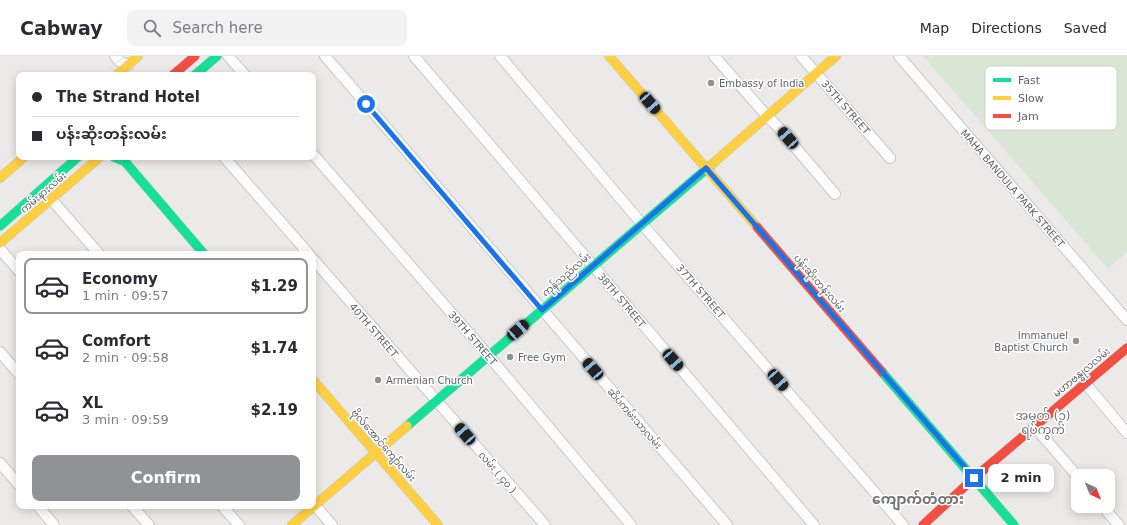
<!DOCTYPE html>
<html lang="en">
<head>
<meta charset="utf-8">
<style>
  :root { --surface:#fff; --page:#f2f2f3; --text:#2b2b33; --muted:#7c7c81; --line:#e1e1e2; --accent:#909293 }
  body { margin:0; font-family:"DejaVu Sans","Noto Sans Myanmar",sans-serif; background:var(--page); color:var(--text); height:100vh; display:flex; flex-direction:column; font-size:15px; white-space:nowrap }
  * { box-sizing:border-box; margin:0 }
  p { font-size:13px; color:var(--muted) }
  .icon { flex:none; width:22px; height:22px; fill:none; stroke:currentColor; stroke-width:2; stroke-linecap:round; stroke-linejoin:round }
  .map { position:relative; flex:1; overflow:hidden }
  .sheet { position:absolute; left:16px; top:195px; width:300px; height:258px; display:flex; flex-direction:column; background:var(--surface); border-radius:8px; box-shadow:0 2px 10px #0003 }
  .sheet>* { flex:none }
  .guide { position:absolute; left:16px; top:16px; width:300px; height:88px; border-radius:8px; box-shadow:0 2px 10px #0003; display:grid; align-content:center; height:88px; padding:0 16px; background:var(--surface) }
  .needle { width:26px; rotate:137deg }
  .controls { position:absolute; left:1071px; top:413px; display:grid; gap:8px }
  .controls a { display:grid; place-items:center; width:44px; height:44px; border-radius:8px; background:var(--surface); box-shadow:0 2px 10px #0003; font-size:20px }
  .end { position:absolute; width:18px; height:18px; margin:-9px; border:5px solid #1a73e8; background:#fff; box-shadow:0 0 0 2px #fff }
  .from { border-radius:50% }
  .bubble { position:absolute; height:28px; border-radius:8px; background:var(--surface); box-shadow:0 2px 10px #0003; font-size:13px; font-weight:700; line-height:28px; text-align:center }
  .car { position:absolute; width:12px; height:24px; margin:-12px -6px; border-radius:5px; box-shadow:0 0 3px 1px #0007; background:linear-gradient(#222 24%,#8ab4d8 0 40%,#222 0 76%,#8ab4d8 0 86%,#222 0) }
  .guide b { display:flex; align-items:center; gap:14px; height:38px; font-size:15px }
  .guide b+b { border-top:1px solid var(--line) }
  .guide i { width:10px; height:10px; background:var(--text) }
  ul { padding:7px 0 0; list-style:none }
  li { display:flex; align-items:center; gap:12px; height:56px; margin:0 8px 6px; padding:0 8px; border:2px solid transparent; border-radius:8px }
  li div { flex:1 }
  li b { display:block; font-size:15px }
  li em { font-style:normal; font-weight:700 }
  li.active { border-color:var(--accent) }
  li>.icon { width:36px; height:36px; stroke-width:1.5 }
  .button { display:flex; gap:8px; margin-top:auto; padding:8px 16px }
  .button a { flex:1; height:46px; border-radius:8px; background:var(--accent); color:#fff; font-size:16px; font-weight:700; line-height:46px; text-align:center }
  header { display:flex; align-items:center; gap:24px; box-sizing:border-box; height:56px; padding:0 20px; background:var(--surface); border-bottom:1px solid var(--line) }
  header strong { font-size:19px }
  nav { display:flex; gap:22px; margin-inline-start:auto; font-size:14px }
  .search { width:280px; height:36px; background:var(--page); display:flex; align-items:center; gap:10px; box-sizing:border-box; padding:0 14px; border-radius:8px; color:var(--muted); font-size:15px }
  .map>svg:first-child { display:block }
  .green { fill:#d9e6d5 }
  .lines { fill:none; stroke-linecap:round; stroke-linejoin:round }
  .street-casing { stroke:#c9c8c8; stroke-width:12 }
  .fast-casing { stroke:#c6c7c7; stroke-width:10 }
  .slow-casing { stroke:#c6c7c7; stroke-width:10 }
  .jam-casing { stroke:#c6c7c7; stroke-width:10 }
  .street { stroke:#fcfcfc; stroke-width:10 }
  .fast { stroke:#16e098; stroke-width:9 }
  .slow { stroke:#ffcf43; stroke-width:9 }
  .jam { stroke:#f24e42; stroke-width:9 }
  .tram { stroke:#e2e2e2; stroke-width:1 }
  .route { stroke:#1a73e8; stroke-width:5 }
  .poi-dot { fill:#909293; stroke:#fff; stroke-width:1.5 }
  .labels { text-anchor:middle; stroke-width:3; stroke-linejoin:round; paint-order:stroke }
  .poi-label { font-size:10px; fill:#5e6265; stroke:#fff; text-anchor:start }
  .street-label { font-size:10px; fill:#5e6265; stroke:#fff }
  .quarter-label { font-size:12px; fill:#6f7477; stroke:#fff }
  .district-label { font-size:14px; font-weight:bold; fill:#6f7477; stroke:#fff }
  .key { fill:#fff; stroke:#cfd0d1; stroke-width:1 }
  .key-label { font-size:11px; fill:#5e6265 }
</style>
</head>
<body>
<header>
<strong>Cabway</strong>
<div class="search"><svg class="icon" aria-label="search" viewBox="0 0 24 24"><circle cx="10" cy="10" r="6"/><path d="M15 15l6 6"/></svg>Search here</div>
<nav><a>Map</a><a>Directions</a><a>Saved</a></nav>
</header>
<div class="map">
<svg width="1127" height="469" viewBox="0 0 1127 469">
  <rect width="100%" height="100%" fill="#eceae8"/>
  <path class="green" d="M 923,0 L 1127,0 L 1127,196 L 1108,213 Z"/>
  <g class="lines">
    <g class="street-casing">
      <path id="street" d="M 115,0 L 119,5 L 128,9
        M 228,0 L 245,19
        M 325,0 L 727,469
        M 414,0 L 814,469
        M 500,0 L 642,168 L 903,469
        M 714,0 L 767,60 L 778,71 L 835,138
        M 801,0 L 890,102
        M 899,0 L 1127,264
        M 313,98 L 488,299 L 631,469
        M 224,101 L 309,198
        M 51,143 L 99,198
        M 0,193 L 19,215
        M 313,203 L 545,469
        M 0,296 L 19,318
        M 1085,327 L 1127,377
        M 1034,370 L 1078,421
        M 0,407 L 19,429
        M 313,447 L 332,469
        M 38,450 L 54,469
        M 132,450 L 149,469
        M 222,450 L 239,469
        M 1102,450 L 1119,469"/>
    </g>
    <g class="fast-casing">
      <path id="fast" d="M 195,19 L 217,0
        M 114,101 L 124,105
        M 121,101 L 204,198
        M 0,170 L 78,101
        M 882,316 L 1014,469
        M 407,370 L 711,109"/>
    </g>
    <g class="slow-casing">
      <path id="slow" d="M 609,0 L 757,171
        M 117,19 L 138,0
        M 711,109 L 836,0
        M 0,122 L 24,101
        M 0,187 L 100,101
        M 313,324 L 438,469
        M 292,469 L 407,370"/>
    </g>
    <g class="jam-casing">
      <path id="jam" d="M 173,19 L 195,0
        M 757,171 L 882,316
        M 923,469 L 974,422 L 1127,292"/>
    </g>
    <use href="#street" class="street"/>
    <use href="#fast" class="fast"/>
    <use href="#slow" class="slow"/>
    <use href="#jam" class="jam"/>
    <path class="tram" d="M 103,19 L 125,0
      M 0,109 L 19,93"/>
  </g>
  <g class="lines">
    <path class="route" d="M 366,48 L 542,254 L 706,112 L 974,422"/>
  </g>
  <g class="poi-dot">
    <circle cx="711" cy="27" r="4"/>
    <circle cx="1076" cy="285" r="4"/>
    <circle cx="510" cy="301" r="4"/>
    <circle cx="378" cy="324" r="4"/>
  </g>
  <g class="labels">
    <g class="poi-label">
      <text x="719" y="31">Embassy of India</text>
      <text x="1068" y="283" text-anchor="end">Immanuel<tspan x="1068" dy="12">Baptist Church</tspan></text>
      <text x="518" y="305">Free Gym</text>
      <text x="386" y="328">Armenian Church</text>
    </g>
    <g class="street-label">
      <text transform="translate(846 51) rotate(49)" y="4">35TH STREET</text>
      <text transform="translate(1013 132) rotate(49)" y="4">MAHA BANDULA PARK STREET</text>
      <text transform="translate(43 136) rotate(-41)" y="4">ကမ်းနားလမ်း</text>
      <text transform="translate(566 218) rotate(-41)" y="4">ကုန်သည်လမ်း</text>
      <text transform="translate(820 227) rotate(49)" y="4">ပန်းဆိုးတန်းလမ်း</text>
      <text transform="translate(701 235) rotate(49)" y="4">37TH STREET</text>
      <text transform="translate(622 244) rotate(50)" y="4">38TH STREET</text>
      <text transform="translate(374 274) rotate(49)" y="4">40TH STREET</text>
      <text transform="translate(473 282) rotate(49)" y="4">39TH STREET</text>
      <text transform="translate(1081 316) rotate(-40)" y="4">မဟာဗန္ဓုလလမ်း</text>
      <text transform="translate(635 362) rotate(49)" y="4">ဆိပ်ကမ်းသာလမ်း</text>
      <text transform="translate(384 389) rotate(49)" y="4">ဗိုလ်အောင်ကျော်လမ်း</text>
      <text transform="translate(498 416) rotate(49)" y="4">လမ်း ( ၄၀ )</text>
    </g>
    <g class="quarter-label">
      <text x="1043" y="364">အမှတ် (၃)<tspan x="1043" dy="14">ရပ်ကွက်</tspan></text>
    </g>
    <g class="district-label">
      <text x="918" y="448">ကျောက်တံတား</text>
    </g>
  </g>
  <rect x="985" y="10" width="132" height="64" rx="6" class="key"/>
  <rect x="993" y="22" width="18" height="4" fill="#16e098"/>
  <rect x="993" y="40" width="18" height="4" fill="#ffcf43"/>
  <rect x="993" y="58" width="18" height="4" fill="#f24e42"/>
  <g class="key-label">
    <text x="1018" y="28">Fast</text>
    <text x="1018" y="46">Slow</text>
    <text x="1018" y="64">Jam</text>
  </g>
</svg>
<div class="controls">
<a><svg class="needle" viewBox="-14 -14 28 28"><path d="M0-13l5 13h-10z" fill="#e53935"/><path d="M0 13l5-13h-10z" fill="#7c7c81"/></svg></a>
</div>
<i class="end from" style="left:366px;top:48px"></i>
<i class="end" style="left:974px;top:422px"></i>
<div class="bubble" style="left:988px;top:408px;width:66px">2 min</div>
<i class="car" style="left:650px;top:47px;rotate:139deg"></i>
<i class="car" style="left:788px;top:82px;rotate:319deg"></i>
<i class="car" style="left:518px;top:274px;rotate:49deg"></i>
<i class="car" style="left:673px;top:304px;rotate:139deg"></i>
<i class="car" style="left:593px;top:313px;rotate:319deg"></i>
<i class="car" style="left:778px;top:324px;rotate:139deg"></i>
<i class="car" style="left:465px;top:378px;rotate:319deg"></i>
<div class="guide">
<b><i class="from"></i>The Strand Hotel</b>
<b><i></i>ပန်းဆိုးတန်းလမ်း</b>
</div>
<section class="sheet">
<ul>
<li class="active"><svg class="icon" aria-label="car" viewBox="0 0 24 24"><path d="M5 17H2v-5l4-1 3-4h7l3 4 3 1v5h-3M9 17h6M6 11h13"/><circle cx="7" cy="17" r="2"/><circle cx="17" cy="17" r="2"/></svg><div><b>Economy</b><p>1 min · 09:57</p></div><em>$1.29</em></li>
<li><svg class="icon" aria-label="car" viewBox="0 0 24 24"><path d="M5 17H2v-5l4-1 3-4h7l3 4 3 1v5h-3M9 17h6M6 11h13"/><circle cx="7" cy="17" r="2"/><circle cx="17" cy="17" r="2"/></svg><div><b>Comfort</b><p>2 min · 09:58</p></div><em>$1.74</em></li>
<li><svg class="icon" aria-label="car" viewBox="0 0 24 24"><path d="M5 17H2v-5l4-1 3-4h7l3 4 3 1v5h-3M9 17h6M6 11h13"/><circle cx="7" cy="17" r="2"/><circle cx="17" cy="17" r="2"/></svg><div><b>XL</b><p>3 min · 09:59</p></div><em>$2.19</em></li>
</ul>
<div class="button"><a>Confirm</a></div>
</section>
</div>
</body>
</html>
